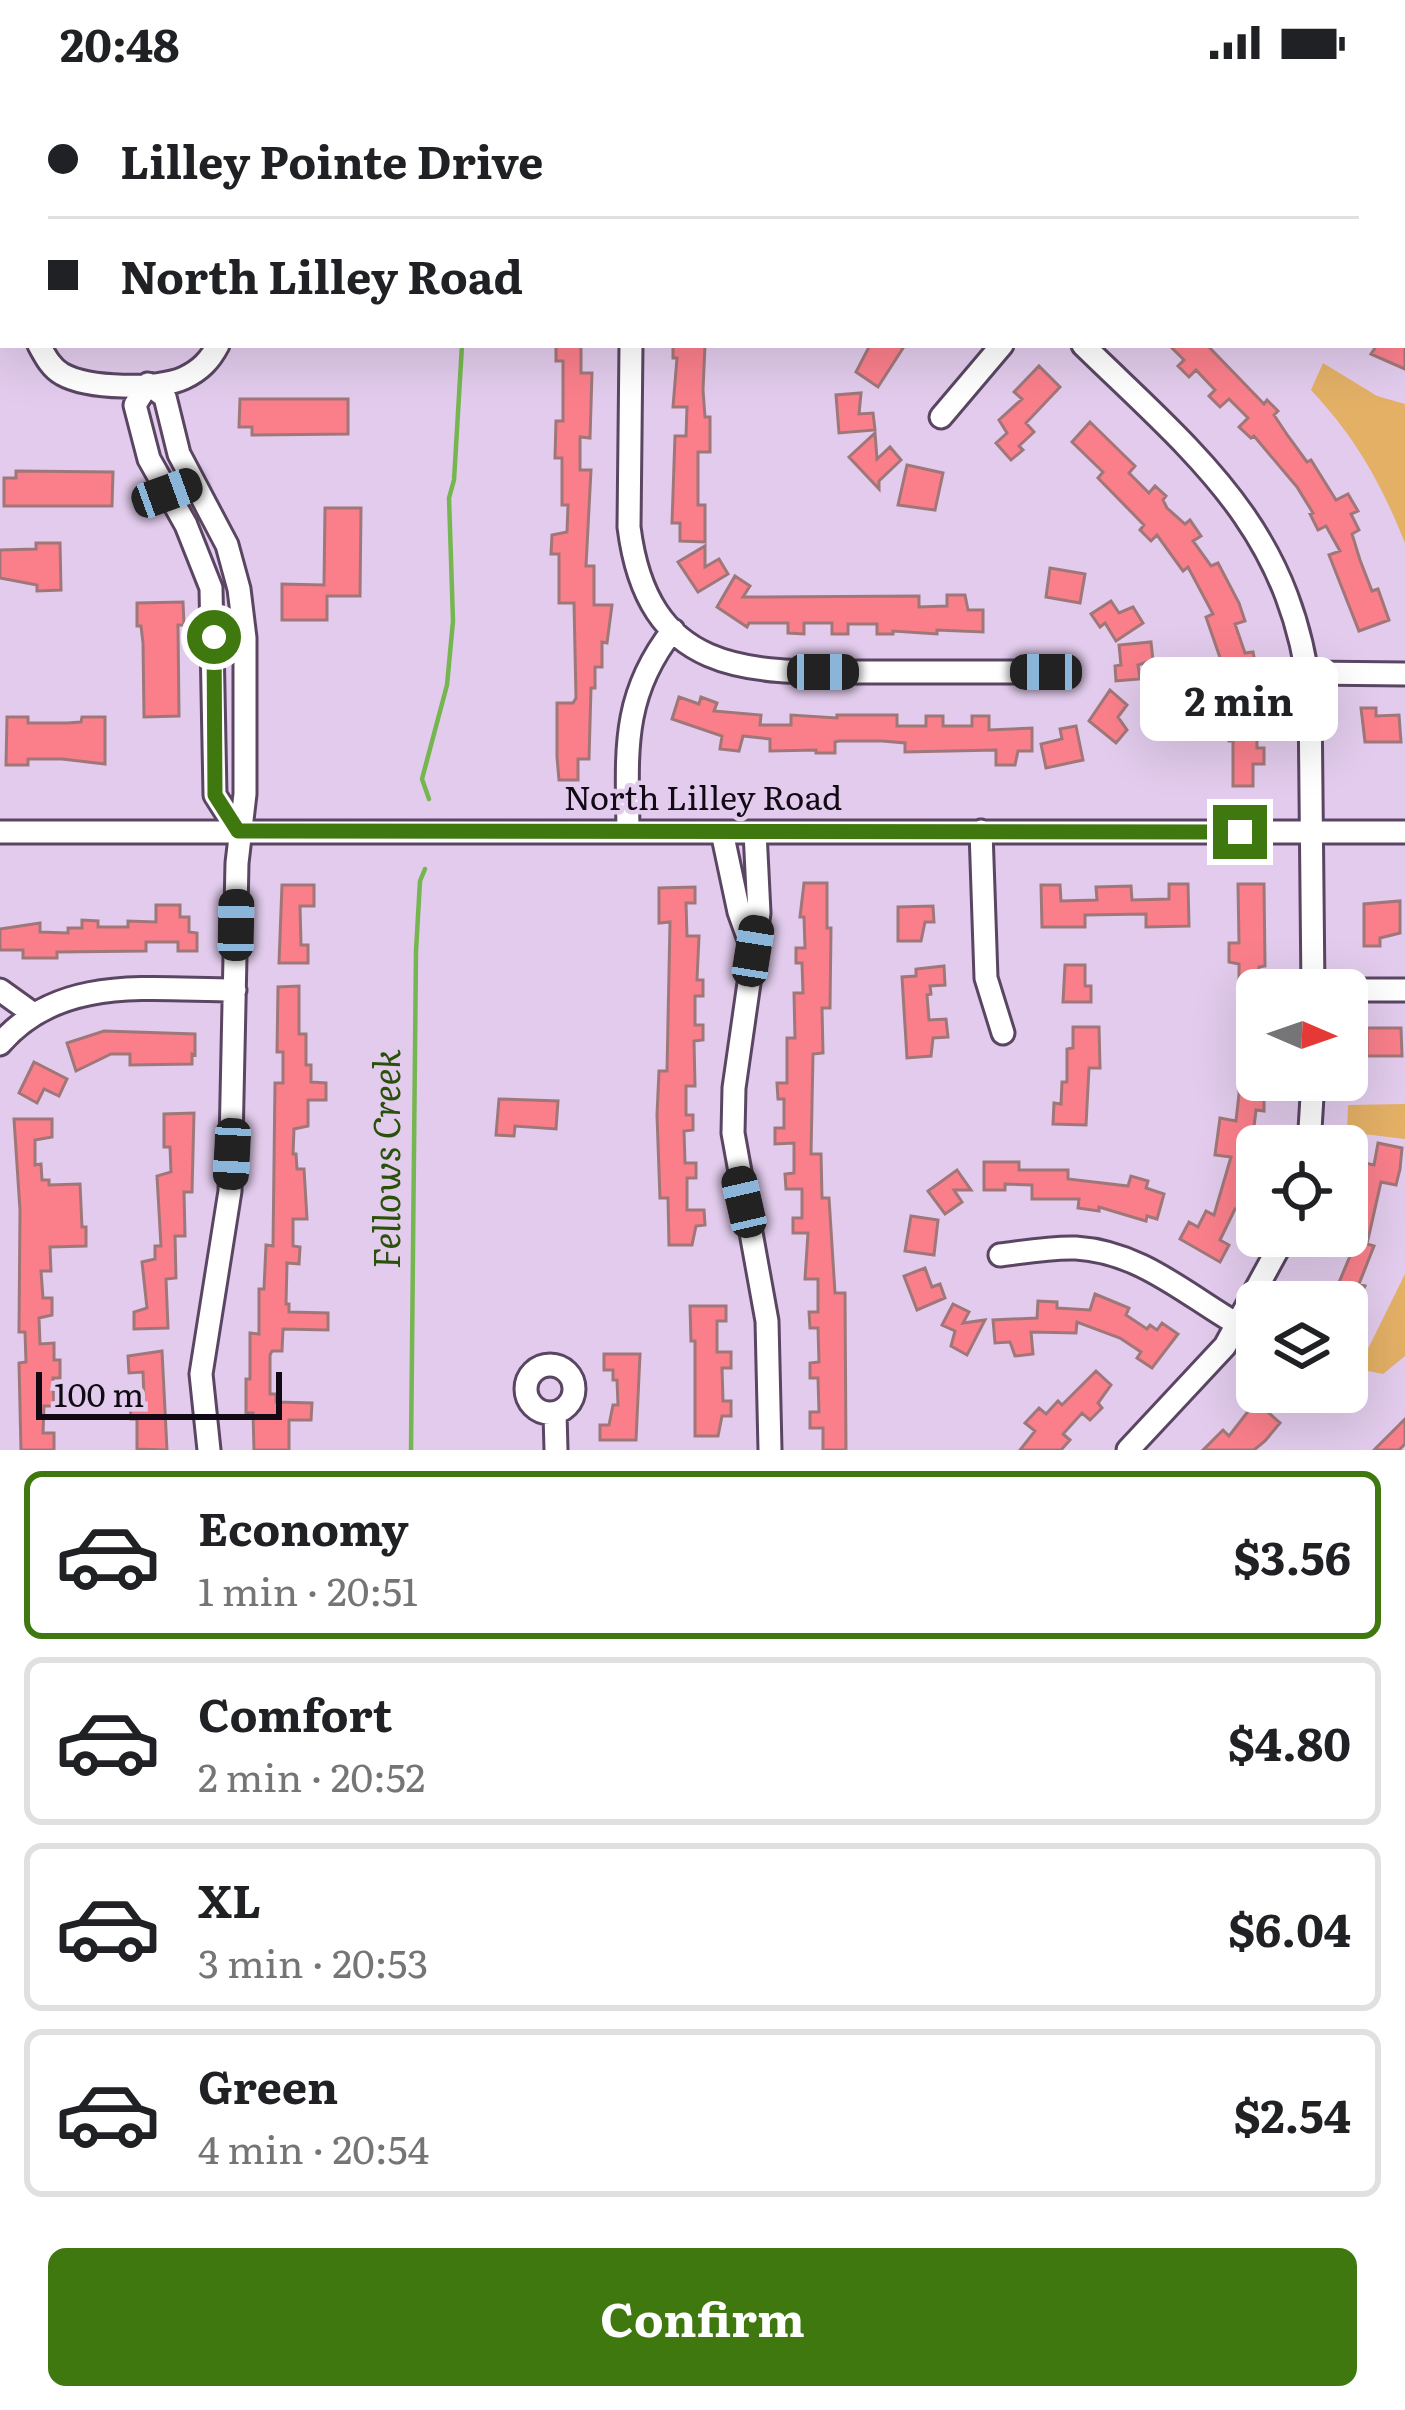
<!DOCTYPE html>
<html lang="en">
<head>
<meta charset="utf-8">
<style>
  :root { --surface:#fff; --page:#f2f2f2; --text:#202124; --muted:#757577; --line:#e0e0e0; --accent:#3e780f }
  body { margin:0; font-family:Literata,serif; background:var(--page); color:var(--text); height:100vh; display:flex; flex-direction:column; font-size:45px; white-space:nowrap }
  * { box-sizing:border-box; margin:0 }
  p { font-size:39px; color:var(--muted) }
  .icon { flex:none; width:66px; height:66px; fill:none; stroke:currentColor; stroke-width:2; stroke-linecap:round; stroke-linejoin:round }
  .map { position:relative; height:1366px; overflow:hidden }
  .sheet { display:flex; flex-direction:column; background:var(--surface); flex:1 }
  .sheet>* { flex:none }
  .top-card { position:absolute; left:0px; top:0px; width:1407px; height:264px; box-shadow:0 12px 48px #0002; display:grid; align-content:center; height:264px; padding:0 48px; background:var(--surface) }
  .needle { width:78px; rotate:92deg }
  .tools { position:absolute; left:1236px; top:885px; display:grid; gap:24px }
  .tools a { display:grid; place-items:center; width:132px; height:132px; border-radius:18px; background:var(--surface); box-shadow:0 12px 48px #0002; font-size:60px }
  .scale { position:absolute; left:36px; bottom:30px; width:246px; box-sizing:border-box; padding-left:12px; border:6px solid #110914; border-top:0; font-size:33px; line-height:42px; white-space:nowrap; color:#110914; -webkit-text-stroke:9px #e2cbec; paint-order:stroke }
  .end { position:absolute; width:54px; height:54px; margin:-27px; border:15px solid #3e780f; background:#fff; box-shadow:0 0 0 6px #fff }
  .from { border-radius:50% }
  .bubble { position:absolute; height:84px; border-radius:18px; background:var(--surface); box-shadow:0 12px 48px #0002; font-size:39px; font-weight:700; line-height:84px; text-align:center }
  .car { position:absolute; width:36px; height:72px; margin:-36px -18px; border-radius:15px; box-shadow:0 0 9px 3px #0007; background:linear-gradient(#222 24%,#8ab4d8 0 40%,#222 0 76%,#8ab4d8 0 86%,#222 0) }
  .top-card b { display:flex; align-items:center; gap:42px; height:114px; font-size:45px }
  .top-card b+b { border-top:3px solid var(--line) }
  .top-card i { width:30px; height:30px; background:var(--text) }
  ul { padding:21px 0 0; list-style:none }
  li { display:flex; align-items:center; gap:36px; height:168px; margin:0 24px 18px; padding:0 24px; border:6px solid var(--line); border-radius:18px }
  li div { flex:1 }
  li b { display:block; font-size:45px }
  li em { font-style:normal; font-weight:700 }
  li.current { border-color:var(--accent) }
  li>.icon { width:108px; height:108px; stroke-width:1.5 }
  .action { display:flex; gap:24px; margin-top:auto; padding:24px 48px }
  .action a { flex:1; height:138px; border-radius:18px; background:var(--accent); color:#fff; font-size:48px; font-weight:700; line-height:138px; text-align:center }
  .status { display:flex; justify-content:space-between; align-items:center; height:84px; padding:0 60px; background:var(--surface); direction:ltr }
  .status svg { height:33px; fill:currentColor }
  .map>svg:first-child { display:block }
  .green { fill:#e3b066 }
  .lines { fill:none; stroke-linecap:round; stroke-linejoin:round }
  .stream { stroke:#76b651; stroke-width:4.5 }
  .building { fill:#fa7f8b; stroke:#a07779; stroke-width:3 }
  .minor-casing { stroke:#5a4662; stroke-width:27 }
  .minor { stroke:#fff; stroke-width:21 }
  .route { stroke:#3e780f; stroke-width:15 }
  .labels { text-anchor:middle; stroke-width:9; stroke-linejoin:round; paint-order:stroke }
  .street-label { font-size:33px; fill:#110914; stroke:#e2cbec }
  .water-label { font-size:36px; font-style:italic; fill:#29510a; stroke:#e2cbec }
</style>
</head>
<body>
<div class="status"><b>20:48</b><svg viewBox="0 0 49 12"><path d="M0 12V9h3v3zM5 12V6h3v6zM10 12V3h3v9zM15 12V0h3v12zM26 1h20v11H26zM47 4h2v5h-2z"/></svg></div>
<div class="map">
<svg width="1405" height="1366" viewBox="0 0 1405 1366">
  <rect width="100%" height="100%" fill="#e2cbec"/>
  <path class="green" d="M 1323,279 L 1377,312 L 1405,320 L 1405,459 C 1381,399 1356,354 1311,306 Z
    M 1405,1020 L 1405,1055 L 1347,1048 L 1348,1021 Z
    M 1405,1190 L 1405,1272 L 1383,1290 L 1358,1285 Z"/>
  <g class="lines">
    <path class="stream" d="M 460,0 L 460,3
      M 429,715 L 422,695 L 447,601 L 453,537 L 449,414 L 454,396 L 462,261
      M 411,1366 L 416,867 L 420,797 L 425,785"/>
  </g>
  <path class="building" d="M 556,261 L 581,261 L 581,289 L 592,289 L 590,354 L 580,353 L 580,386 L 591,386 L 586,482 L 594,482 L 594,521 L 612,521 L 607,559 L 602,558 L 602,583 L 595,583 L 595,604 L 591,604 L 589,675 L 578,675 L 578,696 L 559,696 L 557,673 L 557,619 L 573,619 L 576,614 L 574,519 L 559,519 L 559,470 L 551,470 L 552,451 L 567,448 L 568,421 L 562,421 L 562,374 L 555,374 L 556,337 L 563,337 L 563,277 L 556,277 Z
    M 673,261 L 705,261 L 703,306 L 705,333 L 710,333 L 710,368 L 698,368 L 698,421 L 705,421 L 705,458 L 680,457 L 680,439 L 672,439 L 675,352 L 686,352 L 687,323 L 673,323 L 677,274 L 673,274 Z
    M 870,261 L 905,261 L 878,303 L 856,288 Z
    M 1169,261 L 1207,261 L 1264,320 L 1267,316 L 1278,327 L 1274,331 L 1288,352 L 1307,378 L 1311,376 L 1336,416 L 1348,410 L 1358,427 L 1351,430 L 1359,446 L 1352,450 L 1360,476 L 1372,507 L 1378,505 L 1389,536 L 1359,547 L 1329,471 L 1340,467 L 1326,442 L 1318,446 L 1310,430 L 1313,429 L 1297,403 L 1254,352 L 1251,354 L 1239,343 L 1248,334 L 1229,315 L 1220,323 L 1209,312 L 1215,306 L 1196,286 L 1189,293 L 1178,282 L 1184,276 Z
    M 1377,261 L 1405,261 L 1405,285 L 1371,270 Z
    M 1039,282 L 1060,303 L 1026,339 L 1034,348 L 1019,362 L 1023,366 L 1011,376 L 996,359 L 1007,349 L 999,336 L 1022,315 L 1014,308 Z
    M 861,309 L 859,330 L 873,329 L 875,346 L 839,349 L 836,311 Z
    M 240,315 L 348,315 L 348,350 L 252,351 L 252,343 L 239,343 Z
    M 1090,338 L 1135,382 L 1129,389 L 1149,409 L 1155,402 L 1166,412 L 1163,416 L 1167,424 L 1185,440 L 1190,436 L 1201,452 L 1193,457 L 1211,482 L 1218,479 L 1239,519 L 1245,537 L 1235,540 L 1245,569 L 1253,568 L 1256,583 L 1250,584 L 1257,619 L 1262,619 L 1262,636 L 1257,636 L 1257,664 L 1264,664 L 1264,680 L 1253,680 L 1253,702 L 1233,702 L 1233,657 L 1229,657 L 1229,636 L 1224,636 L 1220,592 L 1226,591 L 1206,533 L 1213,530 L 1188,483 L 1183,487 L 1157,451 L 1151,457 L 1140,446 L 1144,441 L 1098,394 L 1103,388 L 1072,358 Z
    M 875,349 L 877,375 L 890,363 L 901,376 L 879,397 L 879,405 L 849,373 Z
    M 907,381 L 943,389 L 935,426 L 898,421 Z
    M 16,387 L 113,388 L 112,422 L 4,422 L 4,394 L 16,394 Z
    M 325,424 L 361,424 L 360,512 L 327,512 L 327,536 L 282,536 L 282,500 L 324,501 Z
    M 36,459 L 60,459 L 61,506 L 37,507 L 37,501 L 0,494 L 0,466 L 36,465 Z
    M 705,462 L 705,483 L 719,475 L 728,490 L 698,508 L 678,478 Z
    M 1050,484 L 1085,490 L 1080,519 L 1046,513 Z
    M 735,492 L 750,502 L 743,513 L 919,512 L 919,523 L 947,522 L 947,511 L 965,511 L 968,526 L 983,526 L 983,548 L 937,546 L 937,550 L 893,547 L 893,550 L 877,550 L 877,540 L 848,540 L 848,550 L 832,550 L 832,539 L 804,539 L 804,550 L 788,549 L 788,539 L 749,539 L 747,543 L 717,523 Z
    M 1111,517 L 1119,529 L 1133,523 L 1143,539 L 1116,557 L 1105,539 L 1100,543 L 1091,530 Z
    M 183,518 L 184,541 L 178,541 L 179,632 L 144,633 L 143,559 L 141,542 L 137,542 L 137,519 Z
    M 1151,558 L 1153,576 L 1138,581 L 1140,595 L 1116,597 L 1115,582 L 1121,581 L 1119,561 Z
    M 1110,606 L 1127,621 L 1118,633 L 1127,646 L 1116,659 L 1089,637 Z
    M 679,613 L 699,620 L 701,613 L 717,619 L 714,627 L 761,631 L 760,641 L 791,641 L 791,631 L 837,634 L 837,631 L 897,631 L 897,642 L 926,642 L 926,632 L 943,632 L 943,642 L 972,642 L 972,632 L 989,632 L 989,646 L 1032,644 L 1032,667 L 1018,667 L 1015,681 L 996,681 L 996,666 L 905,668 L 905,659 L 882,657 L 839,657 L 835,658 L 835,669 L 816,669 L 816,666 L 770,667 L 770,655 L 743,652 L 739,667 L 720,665 L 722,652 L 672,635 Z
    M 1361,624 L 1376,624 L 1376,632 L 1399,631 L 1401,658 L 1365,658 Z
    M 7,633 L 28,633 L 28,639 L 67,639 L 81,638 L 82,633 L 105,633 L 105,680 L 62,675 L 28,675 L 28,681 L 6,681 Z
    M 1076,642 L 1083,676 L 1046,684 L 1041,660 L 1062,655 L 1060,645 Z
    M 804,799 L 827,799 L 827,844 L 831,844 L 830,924 L 822,924 L 823,969 L 813,970 L 811,1070 L 821,1070 L 822,1114 L 829,1114 L 835,1209 L 845,1209 L 846,1366 L 823,1366 L 823,1344 L 810,1344 L 810,1328 L 819,1328 L 818,1294 L 810,1294 L 810,1279 L 819,1278 L 818,1244 L 810,1244 L 809,1228 L 818,1228 L 818,1195 L 805,1195 L 808,1149 L 793,1149 L 793,1134 L 802,1134 L 802,1105 L 786,1105 L 785,1090 L 794,1089 L 794,1059 L 775,1060 L 775,1044 L 784,1044 L 784,1015 L 778,1015 L 777,999 L 787,999 L 787,954 L 795,954 L 794,909 L 803,909 L 802,879 L 796,879 L 796,864 L 805,864 L 804,833 L 800,833 Z
    M 1169,800 L 1188,800 L 1189,842 L 1146,843 L 1146,830 L 1085,831 L 1085,843 L 1042,843 L 1041,801 L 1060,801 L 1061,817 L 1097,816 L 1096,803 L 1131,802 L 1132,816 L 1169,815 Z
    M 1238,800 L 1264,800 L 1265,882 L 1259,883 L 1257,906 L 1257,996 L 1259,1010 L 1264,1011 L 1264,1027 L 1256,1026 L 1252,1059 L 1257,1060 L 1257,1076 L 1251,1076 L 1242,1110 L 1248,1112 L 1244,1127 L 1235,1125 L 1220,1156 L 1229,1161 L 1220,1178 L 1180,1155 L 1189,1138 L 1198,1143 L 1206,1127 L 1214,1131 L 1231,1073 L 1215,1071 L 1220,1034 L 1236,1037 L 1239,1010 L 1239,880 L 1229,878 L 1229,859 L 1239,859 Z
    M 282,801 L 314,801 L 314,822 L 300,822 L 301,861 L 308,861 L 308,879 L 279,879 Z
    M 695,803 L 695,819 L 686,819 L 687,852 L 699,852 L 697,896 L 703,896 L 703,912 L 695,912 L 695,941 L 703,941 L 703,956 L 694,957 L 695,1002 L 686,1002 L 686,1031 L 693,1031 L 693,1046 L 684,1047 L 685,1079 L 696,1079 L 696,1094 L 687,1094 L 687,1126 L 704,1126 L 705,1141 L 696,1142 L 692,1161 L 669,1161 L 668,1114 L 660,1114 L 657,1031 L 659,987 L 667,987 L 670,838 L 659,839 L 659,804 Z
    M 1400,817 L 1400,849 L 1380,854 L 1380,862 L 1364,862 L 1364,820 Z
    M 156,821 L 180,821 L 180,833 L 189,833 L 189,848 L 197,849 L 197,867 L 178,867 L 178,858 L 146,858 L 146,867 L 57,868 L 57,874 L 23,874 L 23,866 L 0,866 L 0,845 L 40,839 L 40,848 L 68,849 L 68,844 L 82,844 L 82,836 L 98,837 L 98,843 L 128,843 L 128,837 L 156,838 Z
    M 933,822 L 934,838 L 925,838 L 921,857 L 898,857 L 898,823 Z
    M 1065,881 L 1085,881 L 1085,902 L 1091,902 L 1091,918 L 1063,918 Z
    M 944,882 L 945,901 L 930,902 L 931,910 L 927,911 L 929,936 L 946,935 L 948,953 L 933,954 L 931,972 L 907,974 L 902,893 L 916,892 L 916,885 Z
    M 299,902 L 299,950 L 306,950 L 306,981 L 311,981 L 311,998 L 326,999 L 326,1016 L 308,1016 L 308,1042 L 294,1045 L 293,1070 L 296,1070 L 297,1085 L 304,1085 L 307,1135 L 293,1135 L 293,1162 L 300,1163 L 299,1180 L 287,1179 L 286,1220 L 289,1220 L 289,1228 L 328,1229 L 328,1246 L 283,1245 L 282,1267 L 272,1267 L 270,1271 L 270,1310 L 276,1310 L 276,1318 L 312,1319 L 311,1336 L 289,1336 L 289,1366 L 254,1366 L 253,1329 L 246,1329 L 246,1295 L 250,1295 L 250,1249 L 259,1250 L 259,1205 L 264,1205 L 266,1161 L 273,1162 L 275,999 L 283,999 L 283,968 L 277,968 L 278,903 Z
    M 1073,943 L 1099,943 L 1100,984 L 1089,984 L 1086,1041 L 1053,1040 L 1054,1019 L 1061,1020 L 1062,998 L 1067,998 L 1067,965 L 1073,964 Z
    M 1367,944 L 1401,944 L 1402,972 L 1367,972 Z
    M 104,947 L 195,950 L 195,971 L 192,970 L 192,980 L 130,981 L 130,970 L 111,970 L 76,987 L 67,959 Z
    M 34,978 L 67,995 L 59,1012 L 44,1005 L 37,1019 L 19,1009 Z
    M 499,1015 L 558,1017 L 556,1045 L 515,1042 L 514,1052 L 496,1051 Z
    M 194,1029 L 192,1108 L 184,1108 L 185,1152 L 175,1152 L 176,1194 L 166,1195 L 168,1244 L 134,1245 L 134,1228 L 147,1224 L 142,1178 L 155,1175 L 155,1162 L 161,1162 L 157,1092 L 171,1088 L 170,1063 L 164,1063 L 164,1030 Z
    M 14,1035 L 52,1035 L 52,1053 L 35,1056 L 35,1081 L 41,1080 L 42,1096 L 49,1096 L 49,1101 L 80,1100 L 82,1143 L 86,1143 L 86,1162 L 50,1163 L 51,1187 L 41,1187 L 43,1214 L 52,1214 L 52,1231 L 39,1234 L 40,1260 L 54,1259 L 54,1276 L 60,1276 L 60,1294 L 53,1294 L 54,1322 L 44,1322 L 43,1349 L 54,1349 L 54,1366 L 21,1366 L 19,1279 L 26,1278 L 25,1248 L 19,1248 L 20,1126 Z
    M 1378,1059 L 1402,1064 L 1400,1085 L 1396,1101 L 1381,1098 L 1367,1160 L 1374,1162 L 1359,1200 L 1365,1202 L 1347,1243 L 1347,1218 L 1316,1218 L 1322,1203 L 1335,1208 L 1350,1172 L 1345,1171 L 1347,1164 L 1318,1152 L 1347,1152 L 1350,1117 L 1359,1119 L 1365,1094 L 1357,1093 L 1360,1078 L 1374,1081 Z
    M 984,1078 L 1019,1078 L 1019,1086 L 1068,1086 L 1068,1095 L 1128,1102 L 1131,1092 L 1148,1097 L 1146,1104 L 1164,1110 L 1157,1135 L 1147,1132 L 1146,1137 L 1099,1123 L 1099,1127 L 1078,1124 L 1079,1115 L 1032,1115 L 1032,1101 L 1005,1100 L 1005,1106 L 984,1106 Z
    M 957,1086 L 971,1106 L 954,1106 L 962,1118 L 945,1130 L 928,1107 Z
    M 911,1132 L 938,1136 L 934,1171 L 905,1167 Z
    M 925,1184 L 932,1203 L 940,1200 L 945,1214 L 917,1226 L 904,1192 Z
    M 1095,1210 L 1129,1224 L 1126,1231 L 1147,1245 L 1150,1241 L 1157,1246 L 1162,1239 L 1178,1250 L 1152,1284 L 1137,1274 L 1141,1268 L 1120,1254 L 1077,1238 L 1076,1249 L 1031,1248 L 1033,1270 L 1015,1272 L 1010,1258 L 995,1259 L 993,1236 L 1037,1234 L 1038,1217 L 1057,1218 L 1057,1224 L 1090,1226 Z
    M 953,1220 L 969,1228 L 963,1239 L 985,1236 L 967,1271 L 951,1262 L 955,1247 L 942,1241 Z
    M 690,1222 L 726,1222 L 726,1237 L 717,1237 L 717,1268 L 731,1268 L 731,1284 L 722,1284 L 723,1317 L 731,1317 L 731,1332 L 722,1332 L 718,1352 L 695,1352 L 695,1257 L 691,1257 Z
    M 162,1267 L 167,1366 L 137,1365 L 137,1335 L 131,1335 L 130,1318 L 144,1315 L 143,1288 L 129,1289 L 128,1272 Z
    M 604,1270 L 640,1270 L 636,1356 L 600,1356 L 600,1341 L 609,1341 L 613,1321 L 618,1321 L 617,1296 L 613,1296 L 613,1286 L 604,1286 Z
    M 1096,1287 L 1111,1301 L 1098,1319 L 1102,1324 L 1090,1336 L 1082,1329 L 1063,1350 L 1070,1356 L 1061,1366 L 1020,1366 L 1035,1347 L 1025,1339 L 1039,1324 L 1046,1330 L 1058,1317 L 1062,1321 Z
    M 1263,1308 L 1278,1318 L 1269,1329 L 1280,1339 L 1265,1357 L 1254,1366 L 1203,1366 L 1223,1346 L 1229,1352 Z
    M 1405,1335 L 1405,1360 L 1399,1366 L 1374,1366 Z"/>
  <g class="lines">
    <g class="minor-casing">
      <path id="minor" d="M 19,0 L 19,3
        M 875,0 L 876,3
        M 1366,0 L 1366,3
        M 242,3 L 242,0
        M 635,3 L 635,0
        M 927,3 L 935,0
        M 1404,203 L 1405,203
        M 39,261 C 45,272 51,284 62,290 C 88,305 158,306 184,294 C 201,286 210,276 218,261
        M 631,261 L 629,443 C 648,594 751,589 871,588 C 930,588 988,588 1046,588
        M 1083,261 C 1196,371 1291,444 1310,611 L 1313,906
        M 941,333 L 1002,261
        M 1308,589 L 1405,590
        M 628,747 C 627,668 621,612 673,546
        M 981,747 L 986,894 L 1003,949
        M 0,748 L 1405,748
        M 722,748 L 739,828 L 753,867
        M 755,748 L 759,829 L 734,1004 L 733,1049 L 767,1237 L 770,1366
        M 0,906 L 32,929
        M 1313,906 L 1405,906
        M 0,960 C 60,890 151,906 235,906
        M 1309,1062 L 1313,996
        M 1000,1171 C 1024,1168 1051,1163 1076,1164 C 1140,1168 1184,1209 1237,1240
        M526 1305a24 24 0 1 1 48 0a24 24 0 1 1-48 0Z
        M 555,1329 L 556,1366
        M 209,1366 L 201,1290 L 230,1107 L 237,779 L 245,710 L 245,554 L 239,505 L 227,461 L 179,370 L 165,313 L 148,300 L 135,321 L 149,375 L 186,441 L 211,504 L 215,711 L 238,747
        M 1128,1366 L 1225,1262 L 1285,1152"/>
    </g>
    <use href="#minor" class="minor"/>
  </g>
  <g class="lines">
    <path class="route" d="M 214,553 L 215,711 L 238,747 L 1240,748"/>
  </g>
  <g class="labels">
    <g class="street-label">
      <text x="703" y="726">North Lilley Road</text>
    </g>
    <g class="water-label">
      <text transform="translate(387 1075) rotate(-90)" y="13">Fellows Creek</text>
    </g>
  </g>
</svg>
<div class="tools">
<a><svg class="needle" viewBox="-14 -14 28 28"><path d="M0-13l5 13h-10z" fill="#e53935"/><path d="M0 13l5-13h-10z" fill="#757577"/></svg></a>
<a><svg class="icon" aria-label="locate" viewBox="0 0 24 24"><circle cx="12" cy="12" r="6"/><path d="M12 2v4M12 18v4M2 12h4M18 12h4"/></svg></a>
<a><svg class="icon" aria-label="layers" viewBox="0 0 24 24"><path d="M12 4l9 5-9 5-9-5zM3 14l9 5 9-5"/></svg></a>
</div>
<div class="scale">100 m</div>
<i class="end from" style="left:214px;top:553px"></i>
<i class="end" style="left:1240px;top:748px"></i>
<div class="bubble" style="left:1140px;top:573px;width:198px">2 min</div>
<i class="car" style="left:167px;top:409px;rotate:70deg"></i>
<i class="car" style="left:823px;top:588px;rotate:90deg"></i>
<i class="car" style="left:1046px;top:588px;rotate:270deg"></i>
<i class="car" style="left:236px;top:841px;rotate:1deg"></i>
<i class="car" style="left:753px;top:867px;rotate:9deg"></i>
<i class="car" style="left:232px;top:1070px;rotate:183deg"></i>
<i class="car" style="left:744px;top:1118px;rotate:347deg"></i>
<div class="top-card">
<b><i class="from"></i>Lilley Pointe Drive</b>
<b><i></i>North Lilley Road</b>
</div>
</div>
<section class="sheet">
<ul>
<li class="current"><svg class="icon" aria-label="car" viewBox="0 0 24 24"><path d="M5 17H2v-5l4-1 3-4h7l3 4 3 1v5h-3M9 17h6M6 11h13"/><circle cx="7" cy="17" r="2"/><circle cx="17" cy="17" r="2"/></svg><div><b>Economy</b><p>1 min · 20:51</p></div><em>$3.56</em></li>
<li><svg class="icon" aria-label="car" viewBox="0 0 24 24"><path d="M5 17H2v-5l4-1 3-4h7l3 4 3 1v5h-3M9 17h6M6 11h13"/><circle cx="7" cy="17" r="2"/><circle cx="17" cy="17" r="2"/></svg><div><b>Comfort</b><p>2 min · 20:52</p></div><em>$4.80</em></li>
<li><svg class="icon" aria-label="car" viewBox="0 0 24 24"><path d="M5 17H2v-5l4-1 3-4h7l3 4 3 1v5h-3M9 17h6M6 11h13"/><circle cx="7" cy="17" r="2"/><circle cx="17" cy="17" r="2"/></svg><div><b>XL</b><p>3 min · 20:53</p></div><em>$6.04</em></li>
<li><svg class="icon" aria-label="car" viewBox="0 0 24 24"><path d="M5 17H2v-5l4-1 3-4h7l3 4 3 1v5h-3M9 17h6M6 11h13"/><circle cx="7" cy="17" r="2"/><circle cx="17" cy="17" r="2"/></svg><div><b>Green</b><p>4 min · 20:54</p></div><em>$2.54</em></li>
</ul>
<div class="action"><a>Confirm</a></div>
</section>
</body>
</html>
